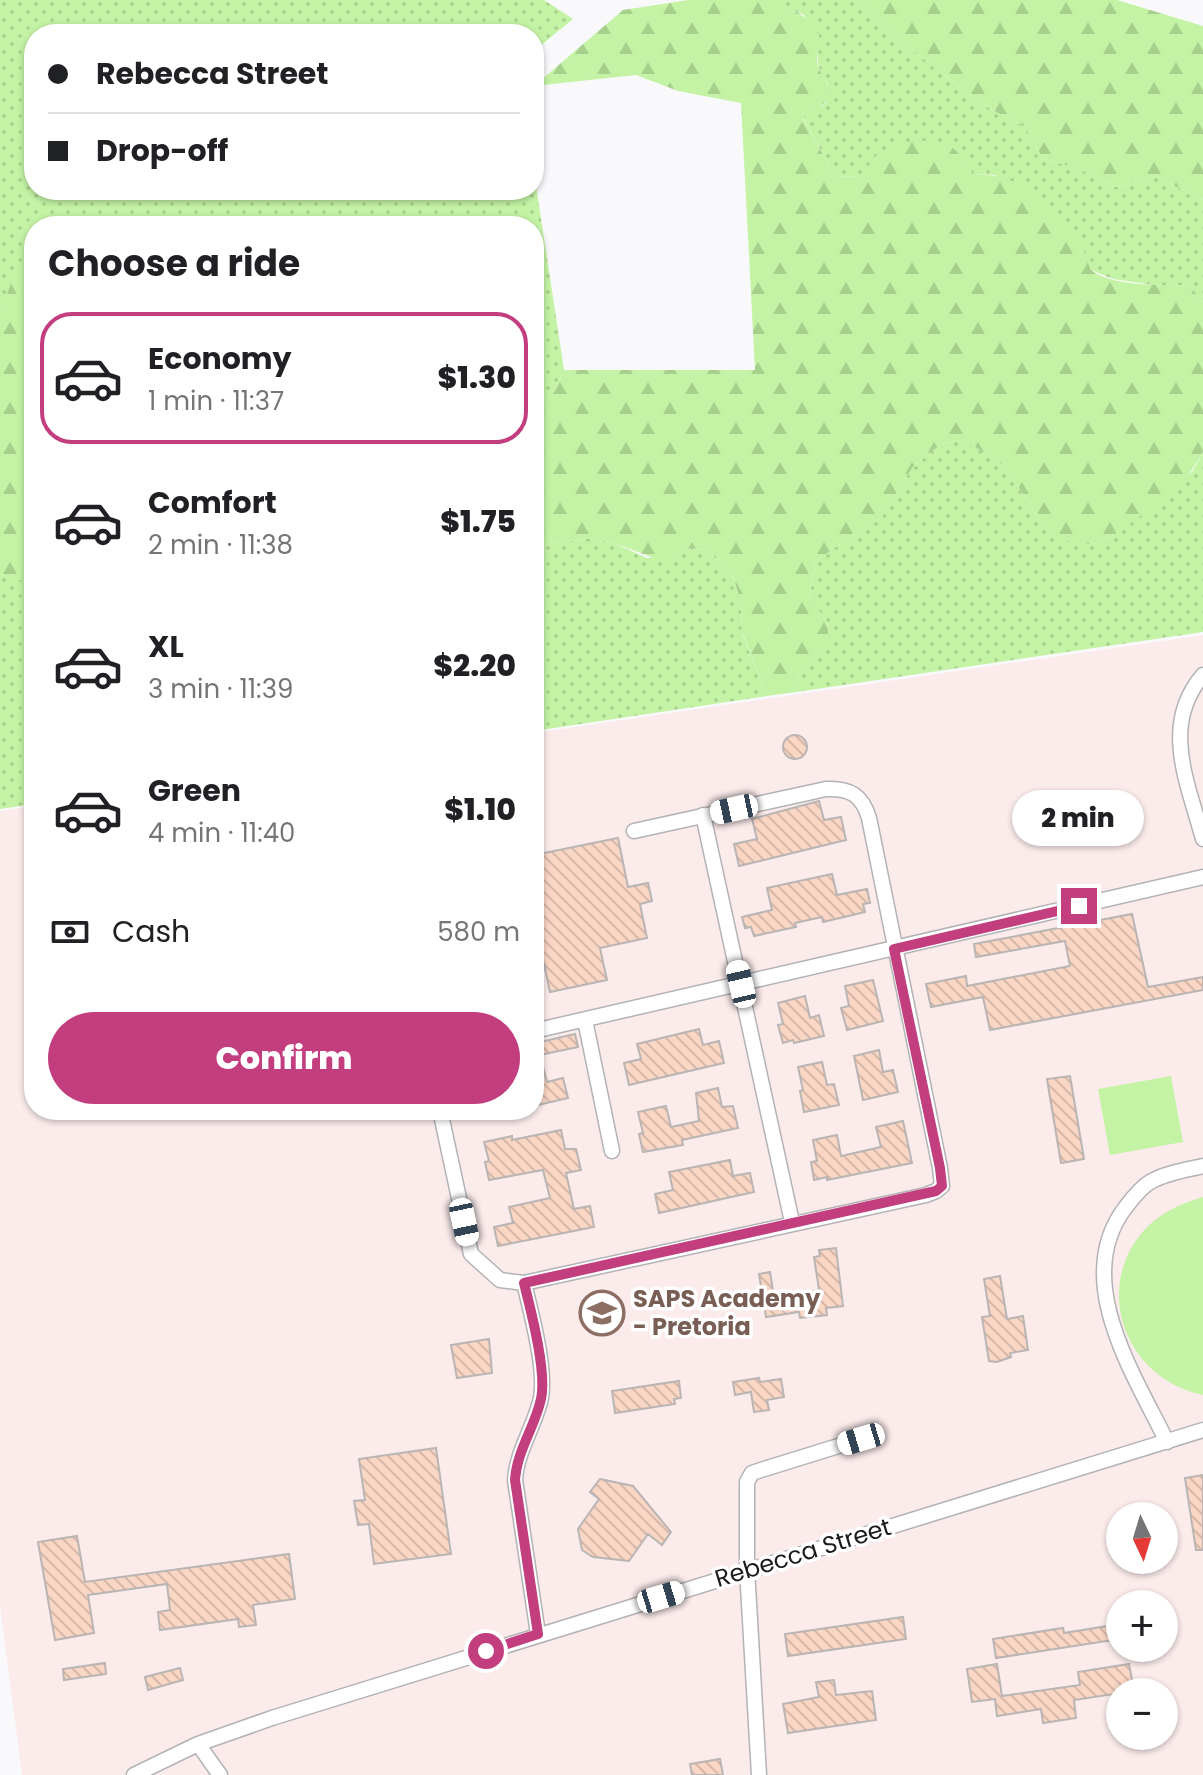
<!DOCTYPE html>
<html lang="en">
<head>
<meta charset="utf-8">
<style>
  :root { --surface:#fff; --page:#f6f6f6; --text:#202124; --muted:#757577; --line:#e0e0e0; --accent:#c33e7f }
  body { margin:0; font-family:Poppins,sans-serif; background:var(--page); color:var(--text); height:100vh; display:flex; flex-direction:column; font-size:30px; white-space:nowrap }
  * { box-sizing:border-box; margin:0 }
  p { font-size:26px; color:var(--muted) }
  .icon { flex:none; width:44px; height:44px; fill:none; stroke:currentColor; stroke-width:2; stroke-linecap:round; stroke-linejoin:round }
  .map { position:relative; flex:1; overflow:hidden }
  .details { position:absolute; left:24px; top:216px; width:520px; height:904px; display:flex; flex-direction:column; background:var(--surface); border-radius:32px; box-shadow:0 2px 6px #0004 }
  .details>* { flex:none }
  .guide { position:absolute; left:24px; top:24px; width:520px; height:176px; border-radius:32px; box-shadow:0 2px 6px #0004; display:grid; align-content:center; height:176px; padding:0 24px; background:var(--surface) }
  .needle { width:52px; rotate:176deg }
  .fabs { position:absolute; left:1106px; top:1502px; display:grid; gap:16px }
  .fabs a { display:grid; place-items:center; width:72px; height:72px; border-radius:50%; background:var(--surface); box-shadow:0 2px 6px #0004; font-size:40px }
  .end { position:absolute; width:36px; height:36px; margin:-18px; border:10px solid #c33e7f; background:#fff; box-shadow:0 0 0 4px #fff }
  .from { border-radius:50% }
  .bubble { position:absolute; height:56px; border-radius:28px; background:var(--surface); box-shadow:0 2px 6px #0004; font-size:26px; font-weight:800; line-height:56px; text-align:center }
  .car { position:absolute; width:24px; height:48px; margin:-24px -12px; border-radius:10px; box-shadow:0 0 6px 2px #0007; background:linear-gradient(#fff 24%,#345 0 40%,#fff 0 76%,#345 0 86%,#fff 0) }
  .guide b { display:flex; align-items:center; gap:28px; height:76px; font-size:30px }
  .guide b+b { border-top:2px solid var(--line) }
  .guide i { width:20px; height:20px; background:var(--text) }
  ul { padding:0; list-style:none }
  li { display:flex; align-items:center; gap:24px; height:132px; margin:0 16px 12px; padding:0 8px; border:4px solid transparent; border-radius:32px }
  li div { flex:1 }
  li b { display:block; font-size:30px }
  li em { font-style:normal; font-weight:800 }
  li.selected { border-color:var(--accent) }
  li>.icon { width:72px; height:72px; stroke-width:1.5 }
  h2 { padding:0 24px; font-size:36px; line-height:96px }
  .pay { display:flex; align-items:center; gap:20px; height:88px; padding:0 24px; font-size:30px }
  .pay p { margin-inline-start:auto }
  .action { display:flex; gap:16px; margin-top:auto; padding:16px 24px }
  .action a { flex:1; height:92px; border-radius:48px; background:var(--accent); color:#fff; font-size:32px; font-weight:800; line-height:92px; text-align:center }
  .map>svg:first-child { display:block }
  .education { fill:#fbebeb; fill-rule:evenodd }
  .grass { fill:url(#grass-dots) }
  .forest { fill:url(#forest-firs) }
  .garden { fill:#c4f3a5 }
  .building { fill:url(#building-back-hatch); stroke:#b8b5b4; stroke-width:2 }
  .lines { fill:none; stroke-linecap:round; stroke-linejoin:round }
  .minor-casing { stroke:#b3b3b5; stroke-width:17 }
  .minor { stroke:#fff; stroke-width:14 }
  .route { stroke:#c33e7f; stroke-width:10 }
  .labels { text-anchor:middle; stroke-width:7; stroke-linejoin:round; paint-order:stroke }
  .education-label { font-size:24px; font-weight:bold; fill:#785e54; stroke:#fff; text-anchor:start }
  .street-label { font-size:24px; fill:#1b1b1c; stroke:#fff }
</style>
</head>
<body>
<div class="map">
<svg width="1203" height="1775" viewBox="0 0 1203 1775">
  <defs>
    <pattern id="grass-dots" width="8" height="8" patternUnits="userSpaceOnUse" patternTransform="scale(2)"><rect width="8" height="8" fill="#c4f3a5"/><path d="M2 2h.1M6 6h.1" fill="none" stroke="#a8d08d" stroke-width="1.8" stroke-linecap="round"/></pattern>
    <pattern id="forest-firs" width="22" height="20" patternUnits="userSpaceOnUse" patternTransform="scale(2)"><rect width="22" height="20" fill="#c4f3a5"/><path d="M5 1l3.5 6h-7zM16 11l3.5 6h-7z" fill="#a8d08d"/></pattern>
    <pattern id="building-back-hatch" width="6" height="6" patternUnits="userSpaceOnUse" patternTransform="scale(2)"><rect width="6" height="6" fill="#fad6c4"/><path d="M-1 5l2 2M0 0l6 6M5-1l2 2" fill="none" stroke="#d6b7a8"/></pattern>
  </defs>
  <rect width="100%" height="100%" fill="#f9f9fc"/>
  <path class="education" d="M 1203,635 L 1203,1775 L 22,1775 L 0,1606 L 0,811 L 34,806 L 34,1110 L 534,1110 L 534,733 ZM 1120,1516 L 1164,1516 L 1164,1560 L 1120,1560 ZM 1120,1604 L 1164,1604 L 1164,1648 L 1120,1648 ZM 1120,1692 L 1164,1692 L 1164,1736 L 1120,1736 Z"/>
  <path class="grass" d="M 0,0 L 544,0 L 573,19 L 534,51 L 534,34 L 34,34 L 34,190 L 534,190 L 534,172 L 564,370 L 556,388 L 534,407 L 534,226 L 34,226 L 34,255 L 28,255 L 0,312 Z
    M 769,0 L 855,0 L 878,16 L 910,48 L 981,104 L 1025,127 L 1043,159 L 1077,168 L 1117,187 L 1157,177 L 1203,200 L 1203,302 L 1189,285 L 1160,286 L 1113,279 L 1091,270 L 995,175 L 973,174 L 954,149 L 870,168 L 861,176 L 837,177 L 832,171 L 803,117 L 825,104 L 828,84 C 815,68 817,55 819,35 L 804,15 Z
    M 962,441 L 972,445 L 1005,467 L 1048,532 L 1083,544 L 1094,544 L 1114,535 L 1192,472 L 1203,452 L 1203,632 L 796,692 L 799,673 L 829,639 L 827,621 L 809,599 L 816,562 L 834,548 L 881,518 L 912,468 L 930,452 L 945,443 Z
    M 591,538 L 614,543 L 647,558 L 676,556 L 690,548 L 707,550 L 716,556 L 733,577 L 741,602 L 742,633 L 767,696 L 534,731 L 534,546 Z
    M 0,574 L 18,580 L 34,575 L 34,804 L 0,809 Z"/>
  <path class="forest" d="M 688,0 C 704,0 759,0 770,0 C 784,5 809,16 817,29 C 823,40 814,54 818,65 C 820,72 823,76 826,82 C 838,101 816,109 803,118 L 832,171 L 837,177 L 861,176 C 868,170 870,161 876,156 C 893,141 936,134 954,149 C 961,155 967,166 973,174 C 986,175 998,175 1010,180 C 1033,189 1067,221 1080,241 C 1084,248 1089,268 1091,270 C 1110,286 1165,286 1189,285 L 1203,302 L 1203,452 L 1182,486 L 1114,535 L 1094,544 L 1083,544 L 1063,540 L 1048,532 L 1005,467 L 972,445 L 962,441 L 945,443 L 930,452 L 912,468 L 881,518 L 834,548 L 816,562 L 809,598 L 827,621 L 829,640 L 799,673 L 796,692 L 767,696 L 742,632 L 741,602 L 733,577 L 716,556 L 707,550 L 690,548 L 676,556 L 659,560 L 614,543 L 591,538 L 534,546 L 534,407 L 556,388 L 564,370 L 755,370 L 741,103 L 678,91 L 636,75 L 534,86 L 623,10 Z
    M 855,0 L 1117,0 L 1203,26 L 1203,200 L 1157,177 L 1117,187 L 1077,168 L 1043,159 L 1025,127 L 981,104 L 910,48 L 878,16 Z
    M 29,255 L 34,255 L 34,575 L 18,581 L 0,574 L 0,312 L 17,268 Z"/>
  <path class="garden" d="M 1171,1076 L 1183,1142 L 1110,1155 L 1098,1089 Z
    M 1203,1197 L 1203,1395 C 1124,1379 1090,1285 1148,1226 C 1164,1211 1183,1203 1203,1197 Z"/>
  <path class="building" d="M783 747a12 12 0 1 1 24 0a12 12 0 1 1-24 0Z
    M 819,801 L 824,820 L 841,817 L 846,840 L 739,866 L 734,844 L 757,839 L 752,819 Z
    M 618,838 L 628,887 L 648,883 L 652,901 L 640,904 L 647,938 L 600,948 L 607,980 L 550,992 L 543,959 L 534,961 L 534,855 Z
    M 832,874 L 837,895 L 867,889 L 870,903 L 863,904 L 865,912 L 823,922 L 822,917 L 795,923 L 796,927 L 754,936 L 751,927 L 745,928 L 742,917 L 772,910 L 767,888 Z
    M 1132,914 L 1148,987 L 1203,977 L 1203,990 L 990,1030 L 983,997 L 931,1007 L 926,984 L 966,976 L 967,986 L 1070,966 L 1065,941 L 976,957 L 974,944 Z
    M 873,980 L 883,1021 L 847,1030 L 841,1008 L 849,1006 L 845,986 Z
    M 805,996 L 810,1018 L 819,1015 L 824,1036 L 794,1043 L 793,1040 L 783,1043 L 778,1025 L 783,1024 L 778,1003 Z
    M 699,1029 L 703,1045 L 719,1041 L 724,1063 L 629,1085 L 624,1063 L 641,1059 L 637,1044 Z
    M 575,1034 L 578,1047 L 540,1055 L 547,1082 L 563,1078 L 568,1098 L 534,1106 L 536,1043 Z
    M 879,1050 L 883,1072 L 893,1070 L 898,1092 L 863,1100 L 854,1056 Z
    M 822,1062 L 827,1085 L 834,1084 L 839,1105 L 804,1112 L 800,1091 L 803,1090 L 798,1067 Z
    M 1070,1076 L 1084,1159 L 1061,1163 L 1047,1079 Z
    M 718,1088 L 722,1107 L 733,1106 L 738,1128 L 682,1140 L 683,1145 L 643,1152 L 639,1134 L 643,1133 L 638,1112 L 666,1106 L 671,1127 L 699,1121 L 696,1093 Z
    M 903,1121 L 912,1163 L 827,1180 L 827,1177 L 814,1180 L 811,1162 L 817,1161 L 813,1140 L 837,1135 L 841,1156 L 881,1147 L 876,1127 Z
    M 561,1130 L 565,1149 L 576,1149 L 581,1170 L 566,1173 L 574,1209 L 590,1206 L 594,1227 L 498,1246 L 494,1227 L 513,1223 L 509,1207 L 550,1198 L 543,1170 L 489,1180 L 485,1162 L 489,1161 L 484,1142 L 512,1136 L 512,1140 Z
    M 730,1160 L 733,1176 L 750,1173 L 754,1192 L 659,1213 L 655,1194 L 673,1190 L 669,1172 Z
    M 836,1248 L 843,1306 L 826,1308 L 827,1315 L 800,1318 L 799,1312 L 766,1317 L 759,1274 L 770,1272 L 774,1297 L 819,1290 L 814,1257 L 820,1256 L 819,1250 Z
    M 1000,1276 L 1007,1319 L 1023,1316 L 1028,1350 L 1010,1353 L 1011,1357 L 997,1362 L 989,1361 L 982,1317 L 990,1316 L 984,1279 Z
    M 489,1339 L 492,1373 L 457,1378 L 451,1345 Z
    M 759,1378 L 760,1382 L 781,1379 L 784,1397 L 767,1400 L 769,1410 L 754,1412 L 751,1392 L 735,1395 L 733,1382 Z
    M 679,1381 L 681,1398 L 674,1399 L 675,1404 L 615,1413 L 612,1391 Z
    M 436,1448 L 451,1554 L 374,1564 L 369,1524 L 358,1525 L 354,1501 L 365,1500 L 359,1459 Z
    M 1203,1475 L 1203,1550 L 1196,1550 L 1185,1478 Z
    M 600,1479 L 633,1486 L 671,1532 L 662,1545 L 648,1534 L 629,1561 L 593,1557 L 582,1550 L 578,1529 L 599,1499 L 590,1492 Z
    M 77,1536 L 85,1582 L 289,1554 L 295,1599 L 253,1605 L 256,1625 L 239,1627 L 238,1619 L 160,1630 L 158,1612 L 170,1610 L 167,1584 L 88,1595 L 94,1633 L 55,1640 L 38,1542 Z
    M 903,1617 L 906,1639 L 788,1656 L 785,1634 Z
    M 1120,1624 L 1120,1639 L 996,1658 L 993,1639 L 1063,1628 L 1064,1633 Z
    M 105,1663 L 106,1674 L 64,1680 L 63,1669 Z
    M 997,1664 L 1002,1696 L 1080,1685 L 1078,1672 L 1129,1664 L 1134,1691 L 1074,1700 L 1076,1718 L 1043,1723 L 1041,1709 L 997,1716 L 995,1699 L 972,1702 L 967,1669 Z
    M 180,1668 L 183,1680 L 148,1690 L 145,1677 Z
    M 834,1680 L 836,1695 L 872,1691 L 876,1720 L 788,1733 L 783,1704 L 819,1697 L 816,1682 Z
    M 720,1759 L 723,1775 L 692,1775 L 690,1764 Z"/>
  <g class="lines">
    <g class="minor-casing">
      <path id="minor" d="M 1203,675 C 1160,725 1188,783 1203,839
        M 703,815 L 792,1222
        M 585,1020 L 612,1151
        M 534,1031 L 1203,877
        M 440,1110 L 471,1254 L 500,1280 L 524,1283 L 926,1195 L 936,1191 L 942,1186 L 940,1168 L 869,818 C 862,795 850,788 826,789 L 634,831
        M 524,1283 C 531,1313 548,1374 540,1402 C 533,1429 517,1451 515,1480 L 538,1634
        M 1167,1442 C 1134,1374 1071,1280 1125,1208 C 1132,1199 1140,1188 1150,1182 C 1165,1173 1186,1170 1203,1166
        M 198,1744 L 220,1775
        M 134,1775 L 198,1744 L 272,1718 L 1203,1430
        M 759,1775 L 747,1569 L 747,1482 L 752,1473 L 761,1470 L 861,1439"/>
    </g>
    <use href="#minor" class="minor"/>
  </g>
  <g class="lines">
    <path class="route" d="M 486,1651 L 538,1634 L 515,1480 C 517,1450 535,1427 541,1399 C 547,1372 531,1311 524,1283 L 936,1191 L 942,1186 L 940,1168 L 894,949 L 1079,906"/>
  </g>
  <defs>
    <g id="university-ring" transform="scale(2.3)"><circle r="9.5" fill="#fff" stroke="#8d6e63" stroke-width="1.5"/><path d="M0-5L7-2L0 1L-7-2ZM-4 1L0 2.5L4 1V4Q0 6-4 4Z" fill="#8d6e63"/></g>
  </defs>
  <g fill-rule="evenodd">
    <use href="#university-ring" x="602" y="1313"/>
  </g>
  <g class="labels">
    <g class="education-label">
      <text x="633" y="1307">SAPS Academy<tspan x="633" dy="28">- Pretoria</tspan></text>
    </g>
    <g class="street-label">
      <text transform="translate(803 1553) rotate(-17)" y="8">Rebecca Street</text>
    </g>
  </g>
</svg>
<div class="fabs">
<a><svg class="needle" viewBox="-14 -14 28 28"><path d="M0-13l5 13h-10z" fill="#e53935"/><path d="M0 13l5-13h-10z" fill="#757577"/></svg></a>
<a>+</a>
<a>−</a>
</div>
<i class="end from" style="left:486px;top:1651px"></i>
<i class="end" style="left:1079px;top:906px"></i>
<div class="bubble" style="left:1012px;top:790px;width:132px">2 min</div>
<i class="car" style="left:734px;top:809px;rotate:258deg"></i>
<i class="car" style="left:741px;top:984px;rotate:347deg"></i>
<i class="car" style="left:464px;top:1222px;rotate:168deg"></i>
<i class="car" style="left:861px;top:1439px;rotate:253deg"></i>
<i class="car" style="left:661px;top:1597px;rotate:73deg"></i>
<div class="guide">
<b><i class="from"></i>Rebecca Street</b>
<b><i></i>Drop-off</b>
</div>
<section class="details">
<h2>Choose a ride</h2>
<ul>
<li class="selected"><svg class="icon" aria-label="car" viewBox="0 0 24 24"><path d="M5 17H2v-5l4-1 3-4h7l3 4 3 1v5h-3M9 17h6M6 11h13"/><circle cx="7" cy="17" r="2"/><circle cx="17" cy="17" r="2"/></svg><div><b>Economy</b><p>1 min · 11:37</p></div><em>$1.30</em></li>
<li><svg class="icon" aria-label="car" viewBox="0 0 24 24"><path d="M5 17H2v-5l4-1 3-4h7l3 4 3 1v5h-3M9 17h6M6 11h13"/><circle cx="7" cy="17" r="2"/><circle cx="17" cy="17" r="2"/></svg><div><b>Comfort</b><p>2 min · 11:38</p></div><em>$1.75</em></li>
<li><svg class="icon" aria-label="car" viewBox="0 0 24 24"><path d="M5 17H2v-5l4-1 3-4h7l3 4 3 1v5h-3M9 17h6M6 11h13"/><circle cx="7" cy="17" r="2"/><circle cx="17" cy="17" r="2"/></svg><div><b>XL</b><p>3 min · 11:39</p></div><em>$2.20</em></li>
<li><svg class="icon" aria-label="car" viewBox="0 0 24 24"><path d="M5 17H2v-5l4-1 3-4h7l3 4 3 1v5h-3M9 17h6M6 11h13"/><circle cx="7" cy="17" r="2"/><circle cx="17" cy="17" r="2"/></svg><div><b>Green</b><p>4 min · 11:40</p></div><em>$1.10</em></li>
</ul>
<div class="pay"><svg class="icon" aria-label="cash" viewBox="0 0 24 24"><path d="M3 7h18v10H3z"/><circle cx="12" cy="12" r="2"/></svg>Cash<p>580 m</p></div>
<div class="action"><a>Confirm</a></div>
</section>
</div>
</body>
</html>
